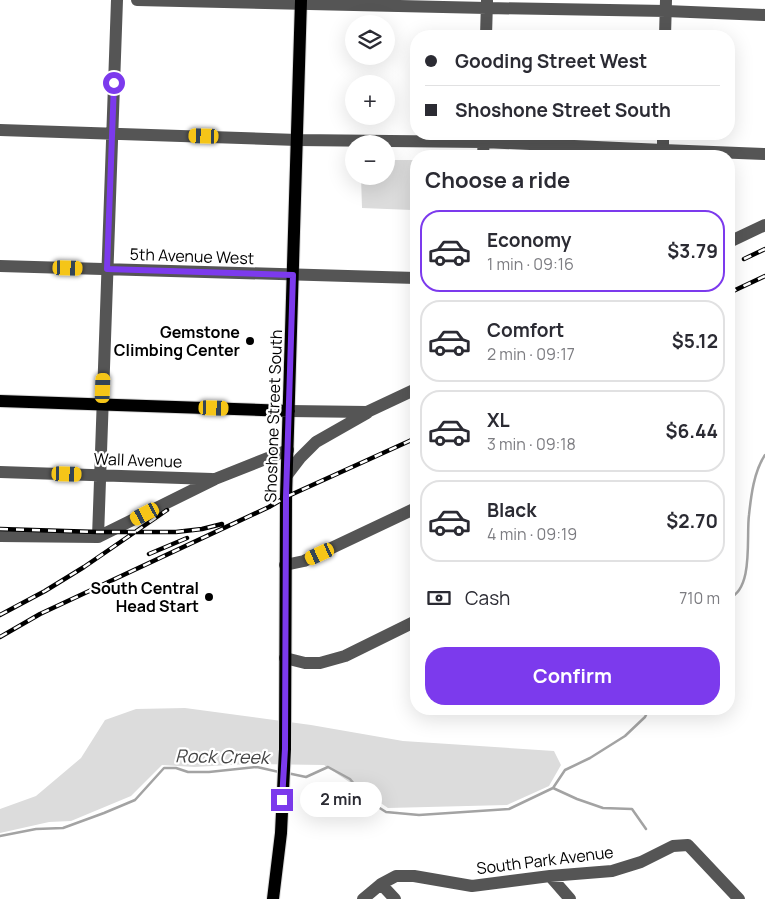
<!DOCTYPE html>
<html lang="en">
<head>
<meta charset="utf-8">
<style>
  :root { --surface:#fff; --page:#f2f2f3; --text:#2b2b33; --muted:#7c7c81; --line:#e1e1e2; --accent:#7c3aed }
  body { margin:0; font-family:Manrope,sans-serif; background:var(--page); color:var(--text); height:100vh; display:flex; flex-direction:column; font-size:19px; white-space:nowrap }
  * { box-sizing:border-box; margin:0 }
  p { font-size:16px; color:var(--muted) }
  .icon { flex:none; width:28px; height:28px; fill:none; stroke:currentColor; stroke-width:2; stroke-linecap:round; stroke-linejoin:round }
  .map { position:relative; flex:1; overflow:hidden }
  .sheet { position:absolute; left:410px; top:150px; width:325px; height:565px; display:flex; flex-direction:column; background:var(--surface); border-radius:20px; box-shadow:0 5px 20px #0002 }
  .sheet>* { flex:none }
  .hud { position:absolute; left:410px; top:30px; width:325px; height:110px; border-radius:20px; box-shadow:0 5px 20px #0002; display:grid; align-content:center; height:110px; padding:0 15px; background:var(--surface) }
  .fabs { position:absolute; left:345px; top:15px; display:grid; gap:10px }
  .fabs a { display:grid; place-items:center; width:50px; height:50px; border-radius:50%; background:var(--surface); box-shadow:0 5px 20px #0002; font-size:25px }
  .end { position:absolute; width:22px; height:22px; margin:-11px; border:6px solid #7c3aed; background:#fff; box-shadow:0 0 0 2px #fff }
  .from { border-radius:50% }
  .bubble { position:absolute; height:35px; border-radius:18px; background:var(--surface); box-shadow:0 5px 20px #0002; font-size:16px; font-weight:700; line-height:35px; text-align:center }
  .car { position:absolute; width:15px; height:30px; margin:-15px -8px; border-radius:6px; box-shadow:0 0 4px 1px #0007; background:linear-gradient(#f5c518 24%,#345 0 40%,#f5c518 0 76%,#345 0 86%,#f5c518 0) }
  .hud b { display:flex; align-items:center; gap:18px; height:48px; font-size:19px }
  .hud b+b { border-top:1px solid var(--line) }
  .hud i { width:12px; height:12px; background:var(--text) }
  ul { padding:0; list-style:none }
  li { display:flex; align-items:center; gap:15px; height:82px; margin:0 10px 8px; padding:0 5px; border:2px solid var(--line); border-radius:20px }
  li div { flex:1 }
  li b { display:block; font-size:19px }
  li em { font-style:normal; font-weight:700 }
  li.on { border-color:var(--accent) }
  li>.icon { width:45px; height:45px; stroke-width:1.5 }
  h2 { padding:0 15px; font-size:22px; line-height:60px }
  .pay { display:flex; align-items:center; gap:12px; height:55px; padding:0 15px; font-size:19px }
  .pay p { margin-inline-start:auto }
  .primary-button { display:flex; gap:10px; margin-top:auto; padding:10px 15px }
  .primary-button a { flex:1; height:58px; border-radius:20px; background:var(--accent); color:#fff; font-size:20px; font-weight:700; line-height:58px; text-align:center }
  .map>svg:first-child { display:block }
  .green { fill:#dcdcdc }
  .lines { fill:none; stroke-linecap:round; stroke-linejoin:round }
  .stream { stroke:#a3a3a3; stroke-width:2.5 }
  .major-casing { stroke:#dbdbdb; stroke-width:14 }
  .minor { stroke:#555; stroke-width:12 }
  .major { stroke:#000; stroke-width:12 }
  .rail-casing { stroke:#000; stroke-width:4.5 }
  .rail { stroke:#fff; stroke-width:2.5; stroke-dasharray:8; stroke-linecap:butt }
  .route { stroke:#7c3aed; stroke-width:6 }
  .poi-dot { fill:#000; stroke:#fff; stroke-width:2 }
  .labels { text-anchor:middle; stroke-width:4.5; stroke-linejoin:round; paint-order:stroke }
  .street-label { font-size:16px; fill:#000; stroke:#fff }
  .poi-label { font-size:16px; font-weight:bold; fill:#000; stroke:#fff; text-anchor:end }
  .water-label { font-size:18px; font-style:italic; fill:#444; stroke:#fff }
</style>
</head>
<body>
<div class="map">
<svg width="765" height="899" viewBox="0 0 765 899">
  <rect width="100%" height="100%" fill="#fff"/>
  <path class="green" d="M 386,160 L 413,160 L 412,210 L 362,208 L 361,176 L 386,176 Z
    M 185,708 L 311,725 L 403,741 L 554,751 L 561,765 L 549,786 L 507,805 L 388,808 L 324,765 L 248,764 L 194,767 L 162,765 L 131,796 L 71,821 L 49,822 L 0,833 L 0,809 L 36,796 L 81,758 L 105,720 L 136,709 Z"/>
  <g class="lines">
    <path class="stream" d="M 729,598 C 754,589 746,536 749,515 C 751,496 754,471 765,455
      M 287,773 L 306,777 L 328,767 L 350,779 L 367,800 L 386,812 L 419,815 L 509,809 L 553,788 L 565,770 L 590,758 L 625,736 L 645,717 L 649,709
      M 553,788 L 577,799 L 603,808 L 632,809 L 646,829
      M 0,836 L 36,829 L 63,828 L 104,813 L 135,800 L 164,768 L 176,768 L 188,772 L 209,772 L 257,767 L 279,772"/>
    <g class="major-casing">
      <path id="major" d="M 0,401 L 289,411
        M 273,899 L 281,833 L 285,749 L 286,497 L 301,0"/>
    </g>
    <path class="minor" d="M 137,0 L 487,8 L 666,11 L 765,15
      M 486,36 L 487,1
      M 665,36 L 666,0
      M 0,130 L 297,140 L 483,142 L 663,150 L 765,154
      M 483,156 L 484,134
      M 663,156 L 663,134
      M 729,242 L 765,225
      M 0,266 L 416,278
      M 289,411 L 367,412 L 416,389
      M 0,472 L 212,479
      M 287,475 L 300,458 L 316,442 L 367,413
      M 0,536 L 98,537 L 215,479 L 288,450
      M 98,537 L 117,0
      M 285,565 L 304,561 L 416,508
      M 285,658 L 305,663 L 320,663 L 345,656 L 416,621
      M 550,876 L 570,899
      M 381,884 L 395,899
      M 363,899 L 381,884 L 396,876 L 414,876 L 472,886 L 550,876 L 612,871 L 641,862 L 673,846 L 688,845 L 739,899"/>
    <use href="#major" class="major"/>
    <g class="rail-casing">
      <path id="rail" d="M 744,259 L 765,249
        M 729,293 L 765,276
        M 0,529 L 98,532 L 176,532 L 202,529 L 222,524
        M 149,554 L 187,538
        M 0,615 L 45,591 L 84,567 L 167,510
        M 0,637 L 40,614 L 269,507 L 286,497 L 416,438"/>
    </g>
    <use href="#rail" class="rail"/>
  </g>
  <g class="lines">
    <path class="route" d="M 114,83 L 107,269 L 293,275 L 286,497 L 285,749 L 282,800"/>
  </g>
  <g class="poi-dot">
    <circle cx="250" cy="341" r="5"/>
    <circle cx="209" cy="597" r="5"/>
  </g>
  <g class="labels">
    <g class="street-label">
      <text transform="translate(192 256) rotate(2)" y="6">5th Avenue West</text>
      <text transform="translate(273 416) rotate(-88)" y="6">Shoshone Street South</text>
      <text transform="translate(138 460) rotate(2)" y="6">Wall Avenue</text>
      <text transform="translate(545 860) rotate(-7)" y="6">South Park Avenue</text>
    </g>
    <g class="poi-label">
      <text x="240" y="338">Gemstone<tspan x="240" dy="18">Climbing Center</tspan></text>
      <text x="199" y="594">South Central<tspan x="199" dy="18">Head Start</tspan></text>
    </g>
    <g class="water-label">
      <text transform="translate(222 757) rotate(1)" y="6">Rock Creek</text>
    </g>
  </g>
</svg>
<div class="fabs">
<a><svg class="icon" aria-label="layers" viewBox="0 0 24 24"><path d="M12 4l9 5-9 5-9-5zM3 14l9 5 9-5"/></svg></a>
<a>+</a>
<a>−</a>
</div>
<i class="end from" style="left:114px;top:83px"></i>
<i class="end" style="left:282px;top:800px"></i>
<div class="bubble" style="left:300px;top:782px;width:82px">2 min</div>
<i class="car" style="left:204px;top:136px;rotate:272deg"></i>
<i class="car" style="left:68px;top:268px;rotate:92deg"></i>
<i class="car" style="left:103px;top:388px;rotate:2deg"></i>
<i class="car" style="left:214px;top:408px;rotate:92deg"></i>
<i class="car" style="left:67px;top:474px;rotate:92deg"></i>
<i class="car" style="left:145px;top:514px;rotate:243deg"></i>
<i class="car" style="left:320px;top:554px;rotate:245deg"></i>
<div class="hud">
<b><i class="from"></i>Gooding Street West</b>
<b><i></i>Shoshone Street South</b>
</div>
<section class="sheet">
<h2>Choose a ride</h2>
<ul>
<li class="on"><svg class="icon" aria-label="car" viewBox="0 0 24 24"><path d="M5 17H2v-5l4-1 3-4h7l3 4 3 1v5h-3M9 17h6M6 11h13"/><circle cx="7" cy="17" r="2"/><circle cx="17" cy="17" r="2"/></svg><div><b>Economy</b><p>1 min · 09:16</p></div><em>$3.79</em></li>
<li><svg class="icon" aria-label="car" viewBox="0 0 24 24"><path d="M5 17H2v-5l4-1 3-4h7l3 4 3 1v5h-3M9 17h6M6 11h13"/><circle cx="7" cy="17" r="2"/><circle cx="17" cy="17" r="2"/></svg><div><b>Comfort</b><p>2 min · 09:17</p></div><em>$5.12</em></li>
<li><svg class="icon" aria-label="car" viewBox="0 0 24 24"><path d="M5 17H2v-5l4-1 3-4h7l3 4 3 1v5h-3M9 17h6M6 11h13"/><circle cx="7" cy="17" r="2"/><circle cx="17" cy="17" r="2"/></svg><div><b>XL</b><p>3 min · 09:18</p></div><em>$6.44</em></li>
<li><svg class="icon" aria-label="car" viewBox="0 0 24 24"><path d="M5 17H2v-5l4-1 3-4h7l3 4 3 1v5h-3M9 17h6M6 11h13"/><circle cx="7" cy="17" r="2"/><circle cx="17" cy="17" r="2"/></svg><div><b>Black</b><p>4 min · 09:19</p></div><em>$2.70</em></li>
</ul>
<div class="pay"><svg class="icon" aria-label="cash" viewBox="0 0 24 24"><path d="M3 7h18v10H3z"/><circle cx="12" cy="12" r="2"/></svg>Cash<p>710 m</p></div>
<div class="primary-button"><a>Confirm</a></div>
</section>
</div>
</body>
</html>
